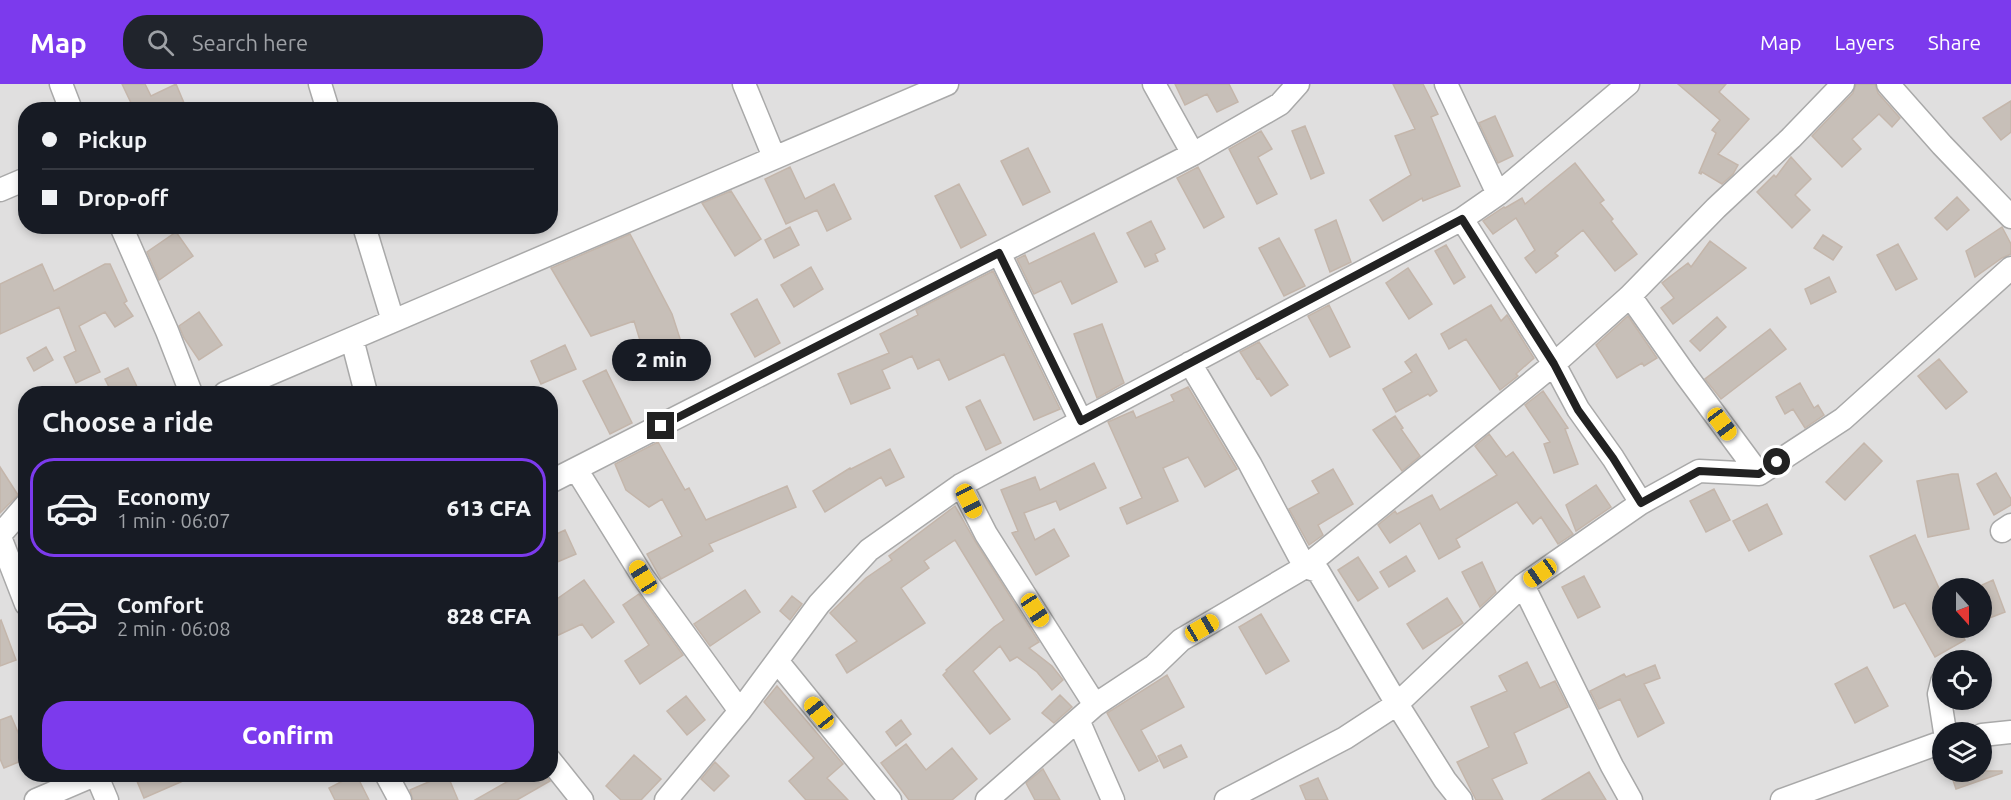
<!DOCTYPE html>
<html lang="en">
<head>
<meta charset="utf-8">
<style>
  :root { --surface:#171b24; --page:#20242c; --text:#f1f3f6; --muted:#9ea1a6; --line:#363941; --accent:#7c3aed }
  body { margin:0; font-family:Ubuntu,sans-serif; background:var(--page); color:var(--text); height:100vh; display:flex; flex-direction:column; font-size:22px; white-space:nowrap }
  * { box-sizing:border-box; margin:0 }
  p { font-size:20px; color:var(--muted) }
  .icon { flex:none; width:33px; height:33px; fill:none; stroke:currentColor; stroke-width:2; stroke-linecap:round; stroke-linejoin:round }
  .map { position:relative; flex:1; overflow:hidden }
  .side { position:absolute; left:18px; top:302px; width:540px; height:396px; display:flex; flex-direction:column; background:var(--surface); border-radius:24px; box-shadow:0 3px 9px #0003 }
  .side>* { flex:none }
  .hud { position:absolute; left:18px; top:18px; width:540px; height:132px; border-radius:24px; box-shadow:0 3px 9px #0003; display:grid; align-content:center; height:132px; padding:0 24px; background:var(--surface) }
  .needle { width:39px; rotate:159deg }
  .controls { position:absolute; left:1932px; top:494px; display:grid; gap:12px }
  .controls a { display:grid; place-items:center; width:60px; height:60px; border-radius:50%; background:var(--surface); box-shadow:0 3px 9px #0003; font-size:30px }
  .end { position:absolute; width:27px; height:27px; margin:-14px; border:8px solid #222; background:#fff; box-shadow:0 0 0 3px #fff }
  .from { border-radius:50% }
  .bubble { position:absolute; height:42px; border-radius:21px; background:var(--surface); box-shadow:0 3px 9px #0003; font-size:20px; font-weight:800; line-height:42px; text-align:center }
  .car { position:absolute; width:18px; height:36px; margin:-18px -9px; border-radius:8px; box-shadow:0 0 4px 2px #0007; background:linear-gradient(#f5c518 24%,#345 0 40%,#f5c518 0 76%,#345 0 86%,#f5c518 0) }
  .hud b { display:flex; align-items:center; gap:21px; height:57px; font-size:22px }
  .hud b+b { border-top:2px solid var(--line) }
  .hud i { width:15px; height:15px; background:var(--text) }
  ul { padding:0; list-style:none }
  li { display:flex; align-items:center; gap:18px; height:99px; margin:0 12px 9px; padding:0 12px; border:3px solid transparent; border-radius:24px }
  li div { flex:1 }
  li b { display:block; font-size:22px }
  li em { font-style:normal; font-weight:800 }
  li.on { border-color:var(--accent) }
  li>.icon { width:54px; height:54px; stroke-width:1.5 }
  h2 { padding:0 24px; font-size:27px; line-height:72px }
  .button { display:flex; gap:12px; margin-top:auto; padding:12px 24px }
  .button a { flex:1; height:69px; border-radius:24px; background:var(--accent); color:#fff; font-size:24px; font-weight:800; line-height:69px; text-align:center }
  header { display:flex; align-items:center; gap:36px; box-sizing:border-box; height:84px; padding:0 30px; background:var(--accent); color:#fff }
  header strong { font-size:28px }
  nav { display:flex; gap:33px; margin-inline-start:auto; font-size:21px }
  .search { width:420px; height:54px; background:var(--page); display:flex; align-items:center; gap:15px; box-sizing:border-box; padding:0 21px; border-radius:24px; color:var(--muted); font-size:22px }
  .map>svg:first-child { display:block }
  .residential { fill:#e0dfdf; fill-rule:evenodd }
  .building { fill:#c7bfb8; stroke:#c4b6ab; stroke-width:1.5 }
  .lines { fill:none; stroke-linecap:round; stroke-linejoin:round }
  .minor-casing { stroke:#a9a9a9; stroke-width:25 }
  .minor { stroke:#fff; stroke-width:22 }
  .route { stroke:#222; stroke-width:8 }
</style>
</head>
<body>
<header>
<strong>Map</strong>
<div class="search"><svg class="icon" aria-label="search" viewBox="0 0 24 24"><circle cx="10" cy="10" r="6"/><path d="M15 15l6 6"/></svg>Search here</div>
<nav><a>Map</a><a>Layers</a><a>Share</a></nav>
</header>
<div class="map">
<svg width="2011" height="716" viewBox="0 0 2011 716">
  <rect width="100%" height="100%" fill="#f2efe9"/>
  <path class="residential" d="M 0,0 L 2011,0 L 2011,716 L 0,716 ZM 26,26 L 550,26 L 550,142 L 26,142 ZM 26,309 L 550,309 L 550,690 L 26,690 ZM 1942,504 L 1982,504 L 1982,543 L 1942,543 ZM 1942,576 L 1982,576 L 1982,615 L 1942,615 ZM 1942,648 L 1982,648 L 1982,687 L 1942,687 Z"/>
  <path class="building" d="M 122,0 L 145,0 L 151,12 L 176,0 L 184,19 L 171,26 L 122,26 L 132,21 Z
    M 1175,0 L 1229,0 L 1238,18 L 1217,28 L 1207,10 L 1185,21 Z
    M 1393,0 L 1423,0 L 1438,30 L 1431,33 L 1460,102 L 1423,117 L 1422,114 L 1383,137 L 1370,116 L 1411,91 L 1395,52 L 1415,45 Z
    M 1678,0 L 1726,0 L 1719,8 L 1749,35 L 1718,70 L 1738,81 L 1733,90 L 1722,100 L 1702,88 L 1701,90 L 1699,89 L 1716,49 L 1712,46 L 1720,36 Z
    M 1856,0 L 1875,0 L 1878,9 L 1900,34 L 1892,43 L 1879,30 L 1852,55 L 1861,65 L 1842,83 L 1812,52 L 1853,9 Z
    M 2011,17 L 2011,48 L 2001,56 L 1983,34 Z
    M 1495,32 L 1513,72 L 1498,79 L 1479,39 Z
    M 1305,42 L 1324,89 L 1311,95 L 1292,47 Z
    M 1261,47 L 1272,65 L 1258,73 L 1277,110 L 1257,120 L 1229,65 Z
    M 1028,64 L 1050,108 L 1023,121 L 1001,77 Z
    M 1791,73 L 1811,95 L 1795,111 L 1810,126 L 1792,144 L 1757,108 L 1774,91 L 1776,93 Z
    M 1575,79 L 1604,116 L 1600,119 L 1613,135 L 1611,137 L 1637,170 L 1615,187 L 1583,146 L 1555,169 L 1558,172 L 1536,189 L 1525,174 L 1535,166 L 1516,134 L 1493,150 L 1483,137 L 1504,123 L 1505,124 L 1522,114 L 1525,120 Z
    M 790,83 L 805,115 L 834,100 L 851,135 L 827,147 L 817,126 L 786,140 L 765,95 Z
    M 1198,83 L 1224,133 L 1204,144 L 1177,94 Z
    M 959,100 L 986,151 L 961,164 L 935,112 Z
    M 731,107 L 761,155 L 735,172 L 702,119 Z
    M 1957,113 L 1969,126 L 1947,146 L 1935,134 Z
    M 1336,136 L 1351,178 L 1330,188 L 1315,146 Z
    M 1151,137 L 1165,165 L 1155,170 L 1158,177 L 1145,183 L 1127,149 Z
    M 790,143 L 799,161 L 774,174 L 765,156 Z
    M 2002,143 L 2011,160 L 2011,170 L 2002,174 L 1975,193 L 1966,167 Z
    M 176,148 L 193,172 L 159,196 L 147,168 Z
    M 1094,149 L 1117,198 L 1072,220 L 1061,197 L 1034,210 L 1017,175 L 1025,171 L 1029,180 Z
    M 630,150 L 672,230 L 685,270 L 648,282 L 634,237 L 591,252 L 551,184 Z
    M 1823,151 L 1842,163 L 1833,176 L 1814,164 Z
    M 1279,154 L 1305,202 L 1284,212 L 1259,164 Z
    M 1710,157 L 1746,184 L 1673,240 L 1661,224 L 1674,214 L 1662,199 L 1688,179 L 1691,183 Z
    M 1898,160 L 1917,195 L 1896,206 L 1877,171 Z
    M 1446,161 L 1465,193 L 1454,200 L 1435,167 Z
    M 42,180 L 54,207 L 105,180 L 110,180 L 127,217 L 124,219 L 133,232 L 115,243 L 105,228 L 79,242 L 100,288 L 76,299 L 64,273 L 76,267 L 59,223 L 0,250 L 0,200 Z
    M 811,183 L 823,205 L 794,223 L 781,201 Z
    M 1408,184 L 1432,220 L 1409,235 L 1386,199 Z
    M 993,187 L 1060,325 L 1034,336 L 1004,270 L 949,296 L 939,275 L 918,285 L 912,272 L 882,286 L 890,304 L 851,320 L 838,290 L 889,269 L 880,250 L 918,231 L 916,226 Z
    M 1829,193 L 1836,208 L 1811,220 L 1805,205 Z
    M 757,215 L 780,259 L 755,273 L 731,230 Z
    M 1329,221 L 1350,263 L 1330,273 L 1308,232 Z
    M 1491,221 L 1501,237 L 1507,231 L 1534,274 L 1516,290 L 1518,292 L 1500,306 L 1466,255 L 1449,265 L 1441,250 Z
    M 199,228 L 222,261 L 199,276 L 184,254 L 179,242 Z
    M 1628,232 L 1657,274 L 1644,282 L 1642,279 L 1617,294 L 1596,261 Z
    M 1717,233 L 1726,243 L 1700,267 L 1690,257 Z
    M 1102,240 L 1124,299 L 1097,314 L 1074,250 Z
    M 1770,245 L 1786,265 L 1721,315 L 1705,295 Z
    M 1259,258 L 1288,301 L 1271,312 L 1259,294 L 1257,295 L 1240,268 Z
    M 565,261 L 576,285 L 541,300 L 531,277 Z
    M 46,263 L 53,276 L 34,287 L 27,274 Z
    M 1416,270 L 1437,307 L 1430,312 L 1428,310 L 1396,328 L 1383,305 L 1412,288 L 1405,278 Z
    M 1939,275 L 1967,308 L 1946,325 L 1918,292 Z
    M 128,284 L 140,309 L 112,309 L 105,295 Z
    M 606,286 L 632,339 L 610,350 L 583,297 Z
    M 1800,299 L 1814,324 L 1818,321 L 1824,331 L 1805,344 L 1793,325 L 1785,330 L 1776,313 Z
    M 1188,303 L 1237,385 L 1205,403 L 1188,373 L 1163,384 L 1178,417 L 1127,440 L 1120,424 L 1142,414 L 1108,338 L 1133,327 L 1136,334 L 1174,317 L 1171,311 Z
    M 1543,307 L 1568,344 L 1565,345 L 1578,380 L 1554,389 L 1544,360 L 1550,358 L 1525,321 Z
    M 980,316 L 1001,359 L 986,366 L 966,323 Z
    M 1395,332 L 1403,344 L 1401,345 L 1420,372 L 1402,387 L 1373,346 Z
    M 1489,350 L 1506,373 L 1513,368 L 1573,450 L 1558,460 L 1541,433 L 1533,440 L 1517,418 L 1456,455 L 1460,463 L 1439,475 L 1420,439 L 1390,459 L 1378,441 L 1395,427 L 1397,430 L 1432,411 L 1440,426 L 1497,391 L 1475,362 Z
    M 658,358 L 685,406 L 689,404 L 706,436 L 787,402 L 796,423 L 709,460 L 713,467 L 661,495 L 647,470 L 682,452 L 662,415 L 649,423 L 626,406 L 615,380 Z
    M 1864,359 L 1882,377 L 1845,416 L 1826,398 Z
    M 890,365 L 904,393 L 886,402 L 881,393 L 825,428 L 813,407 L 850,384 L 851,385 Z
    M 1094,379 L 1106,404 L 1060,426 L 1056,417 L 1024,429 L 1035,456 L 1054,445 L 1069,472 L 1036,491 L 1012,449 L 1018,447 L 1001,406 L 1035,393 L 1040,406 Z
    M 0,383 L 18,411 L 0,429 Z
    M 1333,385 L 1353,420 L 1318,441 L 1323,451 L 1309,461 L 1289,425 L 1319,409 L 1312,397 Z
    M 1996,389 L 2011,415 L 2011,421 L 1994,431 L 1977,400 Z
    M 1952,390 L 1958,390 L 1969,445 L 1928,453 L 1917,397 Z
    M 1596,401 L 1611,423 L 1576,447 L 1566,421 Z
    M 1714,405 L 1730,436 L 1706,448 L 1690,417 Z
    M 1767,420 L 1782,450 L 1749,467 L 1733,437 Z
    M 955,422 L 975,457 L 1039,558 L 1029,564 L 1052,582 L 1063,596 L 1052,606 L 1037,588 L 1017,573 L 1010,577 L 1000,562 L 973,587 L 1010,635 L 990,650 L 943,591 L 947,587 L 946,586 L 994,543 L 1004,536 L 955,456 L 924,477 L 929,484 L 901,504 L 925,539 L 847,589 L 836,571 L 857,557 L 830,529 L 866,494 L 892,476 L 889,472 Z
    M 565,446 L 576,470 L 550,481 L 550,453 Z
    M 1915,451 L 1942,511 L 1942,543 L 1958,543 L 1965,556 L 1935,573 L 1905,519 L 1894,524 L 1870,472 Z
    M 1406,472 L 1415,487 L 1389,503 L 1380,488 Z
    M 1358,473 L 1378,504 L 1358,517 L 1338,486 Z
    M 1482,478 L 1496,508 L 1480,523 L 1462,488 Z
    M 1584,492 L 1600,523 L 1578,534 L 1562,503 Z
    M 584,496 L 614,538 L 592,554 L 582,540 L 550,555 L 550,520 Z
    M 1993,496 L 2005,528 L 1982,537 L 1982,501 Z
    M 745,506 L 760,528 L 710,562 L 694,540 Z
    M 639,510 L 683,571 L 640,600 L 625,577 L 649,561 L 623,521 Z
    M 792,512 L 802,520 L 790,536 L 780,527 Z
    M 1447,514 L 1463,539 L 1423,565 L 1407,540 Z
    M 1261,530 L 1289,577 L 1266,590 L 1239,543 Z
    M 1,536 L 16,576 L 0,582 L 0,537 Z
    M 1527,578 L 1540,604 L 1555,597 L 1568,623 L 1514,649 L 1527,679 L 1492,695 L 1503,716 L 1476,716 L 1457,678 L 1489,663 L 1471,623 L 1507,607 L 1499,592 Z
    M 1655,581 L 1660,594 L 1644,600 L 1664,639 L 1638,653 L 1620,615 L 1599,625 L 1590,607 L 1624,590 L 1626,593 Z
    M 1867,583 L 1888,622 L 1855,639 L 1835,600 Z
    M 1167,591 L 1184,623 L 1141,646 L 1158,677 L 1139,687 L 1107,629 Z
    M 777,602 L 843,680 L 827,694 L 848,716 L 806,716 L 789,697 L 814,674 L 764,618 Z
    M 1060,611 L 1072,623 L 1054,639 L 1042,629 Z
    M 686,612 L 705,636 L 687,651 L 667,627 Z
    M 11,632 L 26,667 L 26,675 L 4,684 L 0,675 L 0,636 Z
    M 901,636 L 911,650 L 896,662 L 886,648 Z
    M 906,660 L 926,686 L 952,664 L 977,695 L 952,716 L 909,716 L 881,679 Z
    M 1181,661 L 1187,673 L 1164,684 L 1158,672 Z
    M 634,671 L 661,695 L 641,716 L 621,716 L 606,702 Z
    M 715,678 L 729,692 L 714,707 L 701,695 Z
    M 1043,685 L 1060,716 L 1035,716 L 1026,699 Z
    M 1950,687 L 2002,687 L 2002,689 L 1956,705 Z
    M 1589,688 L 1606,716 L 1542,716 Z
    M 134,690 L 199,690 L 144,714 Z
    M 356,690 L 369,716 L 335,716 L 329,704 Z
    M 447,690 L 458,716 L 413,716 L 410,706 Z
    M 521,690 L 544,690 L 550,697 L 517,716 L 475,716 Z
    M 1318,694 L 1328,716 L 1306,716 L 1300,702 Z"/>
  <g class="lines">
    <g class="minor-casing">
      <path id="minor" d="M 61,0 L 71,26
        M 320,0 L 328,26
        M 744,0 L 774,73
        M 1154,0 L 1193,70
        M 1446,0 L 1498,110
        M 1888,0 L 1942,61 L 2011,133
        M 0,106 L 26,95
        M 1462,135 L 1554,280 L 1578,325 L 1613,374 L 1641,419
        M 121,142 L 167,247 L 191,309
        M 364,142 L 393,237
        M 999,169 L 1081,337
        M 1630,212 L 1685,290 L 1759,390
        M 352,255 L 366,309
        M 1190,279 L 1250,380 L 1305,483 L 1318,487 L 1397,620 L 1445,696 L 1461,716
        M 225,309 L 947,0
        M 576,385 L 643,493 L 740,627
        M 550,398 L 1193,70 L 1280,20 L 1298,0
        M 961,401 L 986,450 L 1095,621
        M 2002,447 L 2011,441
        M 0,451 L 26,421
        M 0,453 L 26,520
        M 1523,501 L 1612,682 L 1631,716
        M 777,577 L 890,716
        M 1942,598 L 1939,610 L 1945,648
        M 1078,636 L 1113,716
        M 1982,651 L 2011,648
        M 550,676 L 582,716
        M 96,690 L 107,716
        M 386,690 L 400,716
        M 36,716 L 97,690
        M 666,716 L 740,627 L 819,520 L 869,466 L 961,401 L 1462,135 L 1498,110 L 1628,0
        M 987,716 L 1095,621 L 1154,582 L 1181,556 L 1305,483 L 1554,280 L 1630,212 L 1716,124 L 1791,54 L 1843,0
        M 1226,716 L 1345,654 L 1397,620 L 1523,501 L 1641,419 L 1699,387 L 1759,390 L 1843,335 L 2011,184
        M 1782,716 L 1942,658"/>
    </g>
    <use href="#minor" class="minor"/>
  </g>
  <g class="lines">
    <path class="route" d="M 661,342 L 999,169 L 1081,337 L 1462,135 L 1554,280 L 1578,326 L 1613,374 L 1641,419 L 1699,387 L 1759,390 L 1777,378"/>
  </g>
</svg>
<div class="controls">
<a><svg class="needle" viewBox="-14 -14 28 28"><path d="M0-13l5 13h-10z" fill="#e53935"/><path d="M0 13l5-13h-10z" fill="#9ea1a6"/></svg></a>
<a><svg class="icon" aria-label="locate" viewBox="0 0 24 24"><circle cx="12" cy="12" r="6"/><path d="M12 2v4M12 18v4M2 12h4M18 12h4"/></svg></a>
<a><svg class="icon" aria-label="layers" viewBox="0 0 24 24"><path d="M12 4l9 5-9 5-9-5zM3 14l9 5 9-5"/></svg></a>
</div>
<i class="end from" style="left:1777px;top:378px"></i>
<i class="end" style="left:661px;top:342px"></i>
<div class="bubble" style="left:612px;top:255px;width:99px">2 min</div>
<i class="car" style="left:1722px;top:340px;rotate:143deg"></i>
<i class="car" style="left:969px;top:417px;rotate:153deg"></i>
<i class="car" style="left:1540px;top:489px;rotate:235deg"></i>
<i class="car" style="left:643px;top:493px;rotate:328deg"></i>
<i class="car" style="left:1035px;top:526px;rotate:147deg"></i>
<i class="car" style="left:1202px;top:544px;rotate:60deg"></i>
<i class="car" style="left:819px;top:629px;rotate:321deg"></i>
<div class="hud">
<b><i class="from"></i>Pickup</b>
<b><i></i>Drop-off</b>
</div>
<section class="side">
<h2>Choose a ride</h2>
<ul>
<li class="on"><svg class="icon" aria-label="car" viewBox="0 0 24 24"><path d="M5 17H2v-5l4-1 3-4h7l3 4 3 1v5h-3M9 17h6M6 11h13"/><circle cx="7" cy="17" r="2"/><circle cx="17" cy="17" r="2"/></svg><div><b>Economy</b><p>1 min · 06:07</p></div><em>613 CFA</em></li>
<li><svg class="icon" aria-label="car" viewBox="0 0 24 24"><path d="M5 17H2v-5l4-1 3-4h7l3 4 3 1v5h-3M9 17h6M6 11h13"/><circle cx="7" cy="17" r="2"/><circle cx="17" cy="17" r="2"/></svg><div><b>Comfort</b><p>2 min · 06:08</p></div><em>828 CFA</em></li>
</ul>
<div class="button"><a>Confirm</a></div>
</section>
</div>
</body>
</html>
